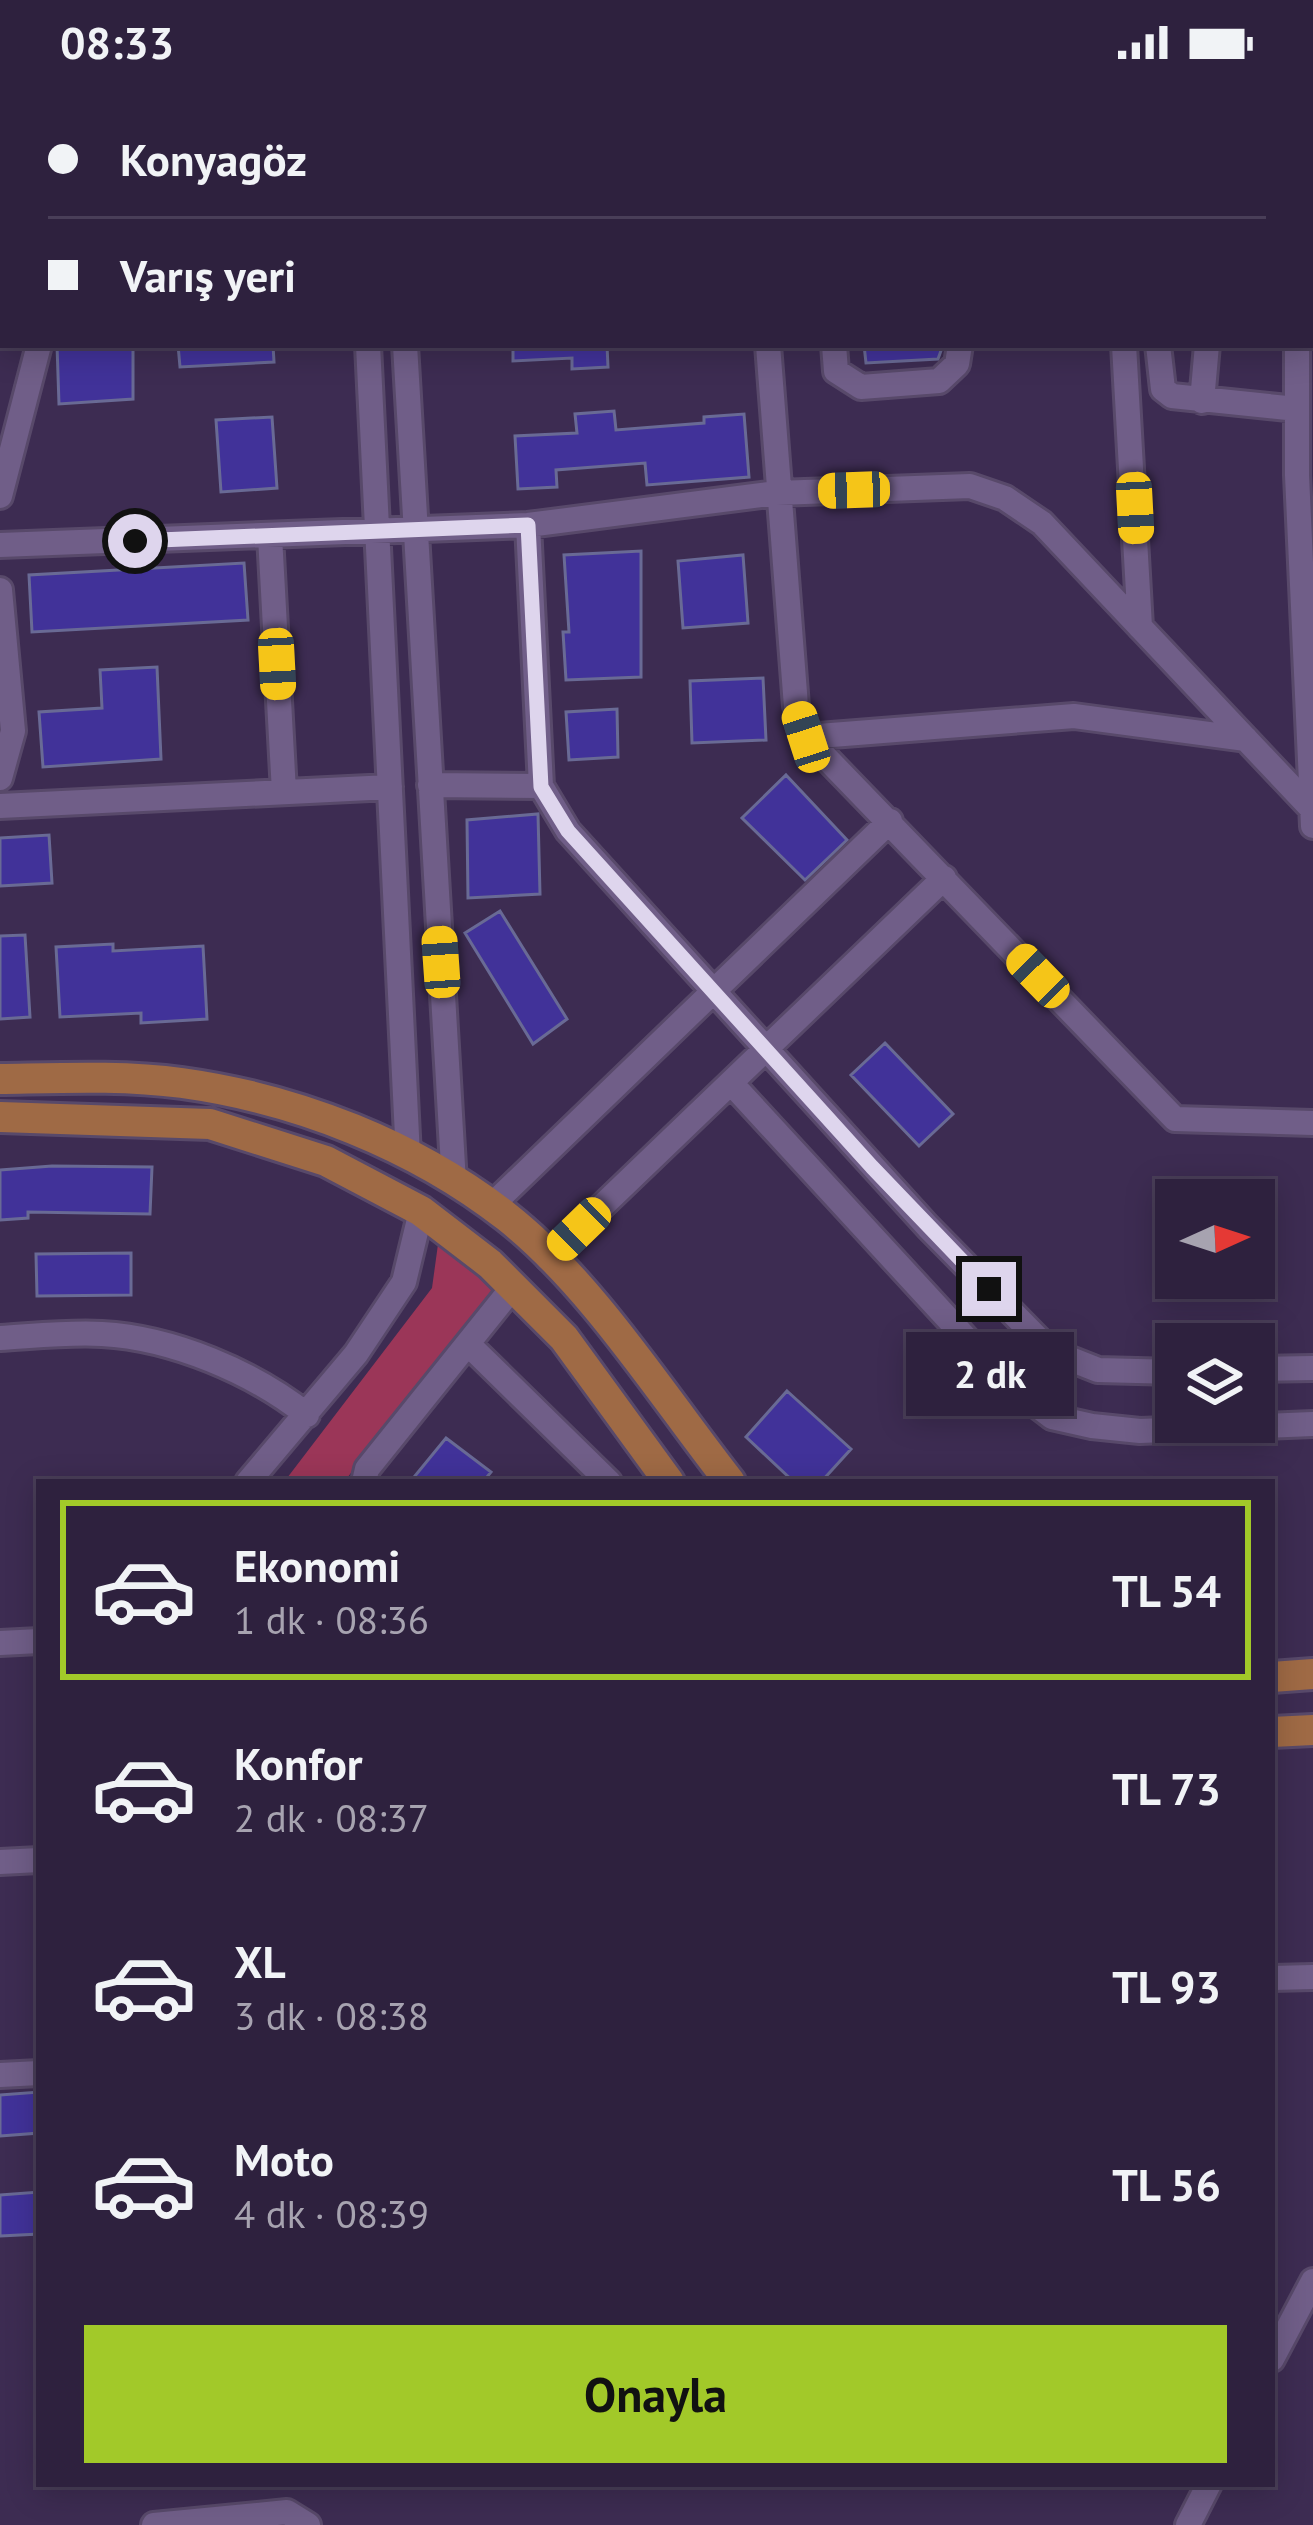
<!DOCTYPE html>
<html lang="tr">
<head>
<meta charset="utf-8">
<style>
  :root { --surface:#2e213e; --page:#3a2e49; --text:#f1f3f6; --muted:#a7a3b0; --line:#493e58; --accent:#a2c929 }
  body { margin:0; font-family:"PT Sans",sans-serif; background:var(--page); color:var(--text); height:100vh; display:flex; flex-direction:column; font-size:45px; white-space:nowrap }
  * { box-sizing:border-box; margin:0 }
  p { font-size:39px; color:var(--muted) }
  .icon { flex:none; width:66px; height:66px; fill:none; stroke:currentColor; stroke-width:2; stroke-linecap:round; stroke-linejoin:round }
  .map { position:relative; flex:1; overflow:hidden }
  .sheet { position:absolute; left:36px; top:1395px; width:1239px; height:1008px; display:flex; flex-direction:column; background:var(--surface); border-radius:0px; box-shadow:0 6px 30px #0003,0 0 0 3px var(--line) }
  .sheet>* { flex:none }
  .hud { position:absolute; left:0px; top:0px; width:1314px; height:264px; box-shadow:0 6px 30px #0003,0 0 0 3px var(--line); display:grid; align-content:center; height:264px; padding:0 48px; background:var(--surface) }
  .needle { width:78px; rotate:87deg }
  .fabs { position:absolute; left:1155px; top:1095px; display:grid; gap:24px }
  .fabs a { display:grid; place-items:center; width:120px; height:120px; border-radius:0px; background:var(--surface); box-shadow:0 6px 30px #0003,0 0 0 3px var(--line); font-size:60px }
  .end { position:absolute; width:54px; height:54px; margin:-27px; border:15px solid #ded5ed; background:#111; box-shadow:0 0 0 6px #111 }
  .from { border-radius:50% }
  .bubble { position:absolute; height:84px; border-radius:0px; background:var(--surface); box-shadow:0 6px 30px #0003,0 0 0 3px var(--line); font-size:39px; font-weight:600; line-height:84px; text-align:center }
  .car { position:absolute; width:36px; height:72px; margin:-36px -18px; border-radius:15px; box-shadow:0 0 9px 3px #0007; background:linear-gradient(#f5c518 24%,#345 0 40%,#f5c518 0 76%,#345 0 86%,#f5c518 0) }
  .hud b { display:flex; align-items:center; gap:42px; height:114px; font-size:45px }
  .hud b+b { border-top:3px solid var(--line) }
  .hud i { width:30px; height:30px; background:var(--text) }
  ul { padding:21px 0 0; list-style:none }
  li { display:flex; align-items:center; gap:36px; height:180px; margin:0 24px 18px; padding:0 24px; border:6px solid transparent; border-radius:0px }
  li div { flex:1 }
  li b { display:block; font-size:45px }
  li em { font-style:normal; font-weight:600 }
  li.active { border-color:var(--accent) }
  li>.icon { width:108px; height:108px; stroke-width:1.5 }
  .button { display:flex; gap:24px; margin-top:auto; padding:24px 48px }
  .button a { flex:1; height:138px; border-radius:0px; background:var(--accent); color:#111; font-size:48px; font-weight:600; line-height:138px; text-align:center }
  .status { display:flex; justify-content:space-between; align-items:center; height:84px; padding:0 60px; background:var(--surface); direction:ltr }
  .status svg { height:33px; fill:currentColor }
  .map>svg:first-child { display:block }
  .green { fill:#9b3658 }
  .building { fill:#413299; stroke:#696a95; stroke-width:3 }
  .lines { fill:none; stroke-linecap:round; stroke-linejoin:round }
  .minor-casing { stroke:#58496a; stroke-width:30 }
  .major-casing { stroke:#58496a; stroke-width:36 }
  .path { stroke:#8d809f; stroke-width:3; stroke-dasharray:12 6; stroke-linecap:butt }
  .minor { stroke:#705e88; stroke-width:24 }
  .major { stroke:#9f6a45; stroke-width:30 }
  .route { stroke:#ded5ed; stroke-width:15 }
</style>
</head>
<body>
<div class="status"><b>08:33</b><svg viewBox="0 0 49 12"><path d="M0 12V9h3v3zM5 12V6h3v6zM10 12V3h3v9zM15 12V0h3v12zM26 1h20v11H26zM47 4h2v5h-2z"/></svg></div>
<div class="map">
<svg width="1313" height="2441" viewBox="0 0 1313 2441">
  <rect width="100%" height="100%" fill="#3d2c52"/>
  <path class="green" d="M 439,1153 L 496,1201 L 344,1398 L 284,1398 L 432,1204 Z"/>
  <path class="building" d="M 57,261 L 133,261 L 133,315 L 59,320 Z
    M 178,261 L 273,261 L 274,278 L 180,283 Z
    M 513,261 L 607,261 L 608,283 L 572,285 L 572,274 L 513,277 Z
    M 864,261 L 943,261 L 938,275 L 866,279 Z
    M 614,327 L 616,346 L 704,339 L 704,333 L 744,330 L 749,393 L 647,401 L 645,379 L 556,386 L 557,403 L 518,405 L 515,352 L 577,349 L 575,330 Z
    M 272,333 L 277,404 L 221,408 L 216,336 Z
    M 641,467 L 641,593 L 566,596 L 563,548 L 569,548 L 564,471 Z
    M 743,471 L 748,539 L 683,544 L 678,477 Z
    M 244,479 L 248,536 L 32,548 L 29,491 Z
    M 157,583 L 161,675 L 43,683 L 39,628 L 102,624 L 100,586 Z
    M 763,594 L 766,656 L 692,659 L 690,597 Z
    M 617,625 L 618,673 L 569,676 L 566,628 Z
    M 786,691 L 847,756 L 805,796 L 742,734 Z
    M 538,730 L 540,810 L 468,814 L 467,736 Z
    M 49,751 L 52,799 L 0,802 L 0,754 Z
    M 500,827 L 567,935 L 533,960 L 465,849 Z
    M 25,851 L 30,933 L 0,935 L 0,852 Z
    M 113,860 L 113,867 L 203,862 L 207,935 L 141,939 L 141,929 L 60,933 L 56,863 Z
    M 885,959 L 953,1030 L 919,1062 L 851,991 Z
    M 52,1082 L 152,1083 L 150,1130 L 28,1128 L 28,1134 L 0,1136 L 0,1086 Z
    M 131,1169 L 131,1211 L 37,1212 L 36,1170 Z
    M 787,1307 L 851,1365 L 821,1398 L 794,1398 L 746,1353 Z
    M 446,1354 L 491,1388 L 483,1398 L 410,1398 Z
    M 39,2008 L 39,2049 L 0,2052 L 0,2011 Z
    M 39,2108 L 39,2150 L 0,2152 L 0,2111 Z"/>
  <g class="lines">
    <g class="minor-casing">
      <path id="minor" d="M 356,0 L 356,3
        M 392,0 L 392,3
        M 776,0 L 777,3
        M 1061,0 L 1063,3
        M 960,3 L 961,0
        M 1295,3 L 1295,0
        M 1311,96 L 1313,96
        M 368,261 L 408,1072
        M 405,261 L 454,1099
        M 768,261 L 796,622 L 806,653 L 1175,1035 L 1313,1039
        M 834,261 L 836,287 L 861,303 L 939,297 L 957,280 L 960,261
        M 1124,261 L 1140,543
        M 1158,261 L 1163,305 L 1172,312 L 1297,325
        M 1297,261 L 1297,391 L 1313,742
        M 1202,317 L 1207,261
        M 0,412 L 39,261
        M 528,441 L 541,702 L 568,747 L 928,1143 L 1050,1267 L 1098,1286 L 1176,1288
        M 270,452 L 284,708
        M 0,461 L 528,441 L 777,409 L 970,402 L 1005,414 L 1042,439 L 1312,725
        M 0,506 L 13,647 L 0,694
        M 806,653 L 1074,632 L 1246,655
        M 430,701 L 541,702
        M 0,722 L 390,703
        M 732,1000 L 1007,1299 L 1052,1333 L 1092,1342 L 1140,1347 L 1313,1340
        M 491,1122 L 890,737
        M 548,1174 L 944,794
        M 0,1254 C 34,1252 69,1248 102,1250 C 173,1254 253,1288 307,1331
        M 468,1260 L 609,1398
        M 1254,1285 L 1313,1284
        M 248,1398 L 356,1270 L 404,1198 L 421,1127
        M 364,1398 L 367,1385 L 513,1203
        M 0,1559 L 39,1557
        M 0,1778 L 39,1776
        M 1272,1894 L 1313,1893
        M 0,1991 L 39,1989
        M 1272,2275 L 1313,2197
        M 154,2441 L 287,2428 L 308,2441
        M 1188,2441 L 1209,2400"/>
    </g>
    <g class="major-casing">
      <path id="major" d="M 0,995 C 60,994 122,991 182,999 C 297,1015 415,1061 507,1133 C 592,1200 663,1313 730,1398
        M 0,1033 L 210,1040 L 326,1077 L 421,1127 L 490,1180 L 564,1254 L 669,1398
        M 1272,1593 L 1313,1590
        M 1272,1648 L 1313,1646"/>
    </g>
    <path class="path" d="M 1115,0 L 1164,3"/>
    <use href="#minor" class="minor"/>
    <use href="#major" class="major"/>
  </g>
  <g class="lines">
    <path class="route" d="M 135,457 L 528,441 L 541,703 L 568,747 L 872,1083 L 989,1205"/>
  </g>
</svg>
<div class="fabs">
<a><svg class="needle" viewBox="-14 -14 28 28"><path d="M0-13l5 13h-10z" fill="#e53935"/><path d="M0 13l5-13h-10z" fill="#a7a3b0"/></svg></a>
<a><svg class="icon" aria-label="layers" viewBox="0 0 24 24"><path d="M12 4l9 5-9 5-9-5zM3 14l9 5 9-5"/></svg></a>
</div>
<i class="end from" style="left:135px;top:457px"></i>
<i class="end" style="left:989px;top:1205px"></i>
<div class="bubble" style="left:906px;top:1248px;width:168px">2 dk</div>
<i class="car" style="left:854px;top:406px;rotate:268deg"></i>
<i class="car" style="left:1135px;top:424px;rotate:177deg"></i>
<i class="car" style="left:277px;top:580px;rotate:177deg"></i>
<i class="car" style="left:806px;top:653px;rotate:342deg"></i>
<i class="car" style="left:441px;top:878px;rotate:356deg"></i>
<i class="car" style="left:1038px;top:892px;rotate:316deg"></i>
<i class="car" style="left:579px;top:1145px;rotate:226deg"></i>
<div class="hud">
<b><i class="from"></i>Konyagöz</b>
<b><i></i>Varış yeri</b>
</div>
<section class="sheet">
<ul>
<li class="active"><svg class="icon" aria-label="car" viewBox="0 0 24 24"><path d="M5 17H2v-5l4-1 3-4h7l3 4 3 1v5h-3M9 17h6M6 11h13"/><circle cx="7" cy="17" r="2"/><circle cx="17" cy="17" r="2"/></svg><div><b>Ekonomi</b><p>1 dk · 08:36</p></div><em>TL 54</em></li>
<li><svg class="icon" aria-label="car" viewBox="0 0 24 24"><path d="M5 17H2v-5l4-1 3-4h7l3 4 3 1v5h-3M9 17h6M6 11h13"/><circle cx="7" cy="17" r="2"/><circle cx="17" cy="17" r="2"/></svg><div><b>Konfor</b><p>2 dk · 08:37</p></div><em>TL 73</em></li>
<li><svg class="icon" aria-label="car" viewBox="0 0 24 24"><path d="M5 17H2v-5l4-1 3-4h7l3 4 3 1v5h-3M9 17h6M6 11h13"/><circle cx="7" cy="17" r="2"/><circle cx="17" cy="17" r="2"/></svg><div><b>XL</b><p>3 dk · 08:38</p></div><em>TL 93</em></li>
<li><svg class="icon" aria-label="car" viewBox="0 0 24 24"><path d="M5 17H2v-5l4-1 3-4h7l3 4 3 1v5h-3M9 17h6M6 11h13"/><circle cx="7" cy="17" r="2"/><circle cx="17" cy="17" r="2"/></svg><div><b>Moto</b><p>4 dk · 08:39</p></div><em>TL 56</em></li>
</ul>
<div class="button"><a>Onayla</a></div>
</section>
</div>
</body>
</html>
